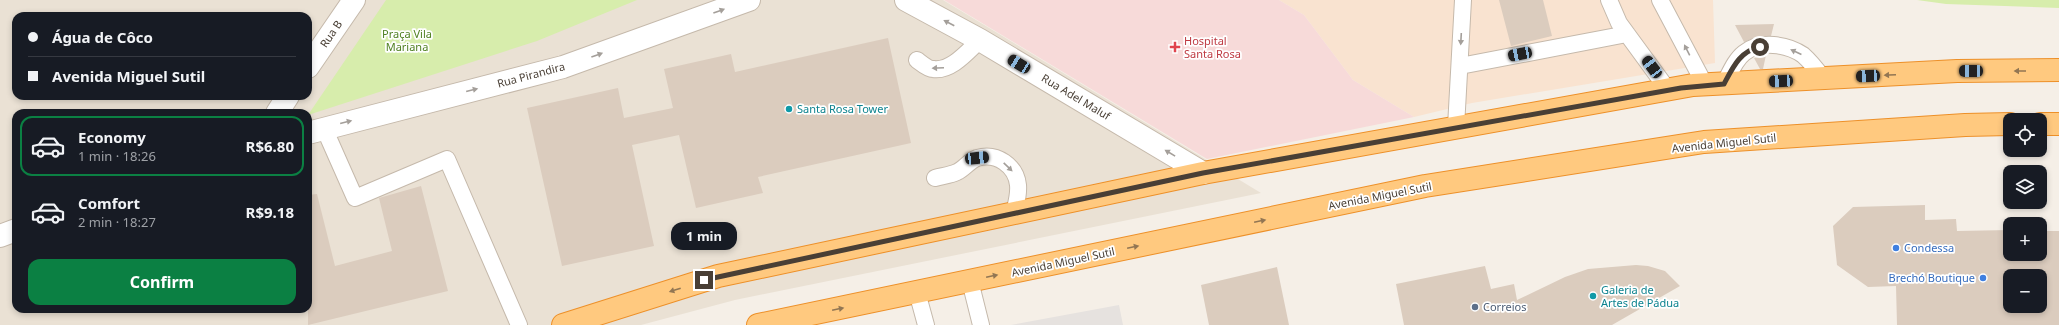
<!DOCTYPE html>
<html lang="en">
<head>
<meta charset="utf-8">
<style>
  :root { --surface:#171b24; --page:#242831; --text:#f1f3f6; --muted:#9ea1a6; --line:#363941; --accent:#0b8043 }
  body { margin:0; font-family:"Noto Sans",sans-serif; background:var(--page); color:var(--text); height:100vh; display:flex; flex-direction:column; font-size:15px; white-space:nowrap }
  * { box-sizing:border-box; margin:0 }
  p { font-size:13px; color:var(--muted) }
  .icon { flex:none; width:22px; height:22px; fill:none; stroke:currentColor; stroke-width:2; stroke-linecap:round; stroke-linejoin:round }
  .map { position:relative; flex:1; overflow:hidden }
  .panel { position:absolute; left:12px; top:109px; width:300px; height:204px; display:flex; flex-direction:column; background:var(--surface); border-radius:12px; box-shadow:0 2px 6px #0003 }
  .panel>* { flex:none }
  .hud { position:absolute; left:12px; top:12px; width:300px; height:88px; border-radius:12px; box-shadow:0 2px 6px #0003; display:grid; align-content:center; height:88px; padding:0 16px; background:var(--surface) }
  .controls { position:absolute; left:2003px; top:113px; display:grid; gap:8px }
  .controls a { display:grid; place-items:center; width:44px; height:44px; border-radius:8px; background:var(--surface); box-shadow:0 2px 6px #0003; font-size:20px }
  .end { position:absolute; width:18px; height:18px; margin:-9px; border:5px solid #493f35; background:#fff; box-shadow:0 0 0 2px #fff }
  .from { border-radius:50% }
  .bubble { position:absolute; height:28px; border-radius:12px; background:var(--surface); box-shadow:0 2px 6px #0003; font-size:13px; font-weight:700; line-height:28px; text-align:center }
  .car { position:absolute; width:12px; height:24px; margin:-12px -6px; border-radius:5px; box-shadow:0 0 3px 1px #0007; background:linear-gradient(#222 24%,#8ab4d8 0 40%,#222 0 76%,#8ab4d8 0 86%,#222 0) }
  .hud b { display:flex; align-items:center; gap:14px; height:38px; font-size:15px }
  .hud b+b { border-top:1px solid var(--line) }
  .hud i { width:10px; height:10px; background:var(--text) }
  ul { padding:7px 0 0; list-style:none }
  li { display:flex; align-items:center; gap:12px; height:60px; margin:0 8px 6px; padding:0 8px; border:2px solid transparent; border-radius:12px }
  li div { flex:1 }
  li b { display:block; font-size:15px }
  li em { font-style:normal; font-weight:700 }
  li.selected { border-color:var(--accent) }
  li>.icon { width:36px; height:36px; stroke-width:1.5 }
  .button { display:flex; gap:8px; margin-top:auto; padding:8px 16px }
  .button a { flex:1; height:46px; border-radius:12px; background:var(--accent); color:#fff; font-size:16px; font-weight:700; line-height:46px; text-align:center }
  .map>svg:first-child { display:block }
  .residential { fill:#eae1d4; fill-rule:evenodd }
  .commercial { fill:#f9e3d0 }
  .medical { fill:#f7dad9 }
  .green { fill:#d7edac }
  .parking { fill:#e6e2df }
  .building { fill:#dbccbe; fill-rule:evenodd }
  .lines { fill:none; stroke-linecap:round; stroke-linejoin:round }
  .service-casing { stroke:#c5b9ab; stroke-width:18 }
  .minor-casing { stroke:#c5b9ab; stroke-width:24 }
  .trunk-casing { stroke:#ed9029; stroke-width:24 }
  .service { stroke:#fff; stroke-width:16 }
  .minor { stroke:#fff; stroke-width:22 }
  .trunk { stroke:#ffc97f; stroke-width:22 }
  .oneway { fill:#a49f9a }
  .oneway2 { fill:#927653 }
  .route { stroke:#493f35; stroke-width:5 }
  .health-dot { fill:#e0444e; stroke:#fff; stroke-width:1.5 }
  .culture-dot { fill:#0f9aa8; stroke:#fff; stroke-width:1.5 }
  .shop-dot { fill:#3f7fe0; stroke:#fff; stroke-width:1.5 }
  .service-dot { fill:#5c6f8a; stroke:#fff; stroke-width:1.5 }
  .labels { text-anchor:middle; stroke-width:3.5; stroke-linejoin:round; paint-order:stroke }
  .street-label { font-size:11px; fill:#493f35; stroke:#fff }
  .park-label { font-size:11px; fill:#508122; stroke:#fff }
  .health-label { font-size:11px; fill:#be3a42; stroke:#fff; text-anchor:start }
  .culture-label { font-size:11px; fill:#0d838f; stroke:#fff; text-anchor:start }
  .shop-label { font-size:11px; fill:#366cbe; stroke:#fff; text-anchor:start }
  .service-label { font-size:11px; fill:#4e5e75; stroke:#fff; text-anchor:start }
</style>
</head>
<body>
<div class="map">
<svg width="2059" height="325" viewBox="0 0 2059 325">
  <rect width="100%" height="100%" fill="#f5efe7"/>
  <path class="residential" d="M 0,0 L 943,0 L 1261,193 L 735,300 L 641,325 L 0,325 ZM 16,16 L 308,16 L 308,96 L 16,96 ZM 16,113 L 308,113 L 308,309 L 16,309 Z"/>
  <path class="commercial" d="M 1279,0 L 1713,0 L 1715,63 L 1472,103 L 1414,117 L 1353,80 L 1304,15 Z"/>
  <path class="medical" d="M 944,0 L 1279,0 L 1304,15 L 1353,80 L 1414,117 L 1207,159 Z"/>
  <path class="green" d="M 386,0 L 637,0 L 537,41 L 308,115 Z
    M 1917,0 L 2059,0 L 2059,8 L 1946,4 Z"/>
  <path class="parking" d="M 1119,305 L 1123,325 L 1011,325 Z"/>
  <path class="building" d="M 1499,0 L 1543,0 L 1552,36 L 1511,46 Z
    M 1774,24 L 1771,36 L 1756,37 L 1744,42 L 1735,25 Z
    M 888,38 L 911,143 L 758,177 L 763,193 L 696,208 L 679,135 L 632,145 L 654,246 L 562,266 L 527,108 L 618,88 L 624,118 L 673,108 L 664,69 L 731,54 L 735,72 Z
    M 1766,55 L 1763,69 L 1760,69 L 1754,58 Z
    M 421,186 L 448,291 L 308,325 L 308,195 L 317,194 L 335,266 L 392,251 L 379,198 Z
    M 1925,205 L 1925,220 L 1956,219 L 1957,231 L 2010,230 L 2010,254 L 2040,254 L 2040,231 L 2059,231 L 2059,325 L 1897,325 L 1896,286 L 1868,287 L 1837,265 L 1833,226 L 1853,207 ZM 2010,276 L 2040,276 L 2040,306 L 2010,306 Z
    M 1636,265 L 1648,266 L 1665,271 L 1680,286 L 1612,325 L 1404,325 L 1396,284 L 1485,266 L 1491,289 L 1514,284 L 1517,300 L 1565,277 L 1588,269 Z
    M 1277,267 L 1289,325 L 1209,325 L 1201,285 Z"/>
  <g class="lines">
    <g class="service-casing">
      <path id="service" d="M 1609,0 L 1619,23 L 1668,90
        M 1660,0 L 1705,85
        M 917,60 C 921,63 928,69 933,69 C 951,72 968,51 980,40
        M 1460,66 L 1627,34
        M 1724,84 C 1730,73 1735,60 1744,53 C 1760,40 1787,44 1803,55 C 1811,62 1817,70 1823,78
        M 1456,127 L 1463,0
        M 324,128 L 355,198 L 447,159 L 519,325
        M 935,178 C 942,176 951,175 957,172 C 964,169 969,161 977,158 C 997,152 1016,166 1018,185 C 1019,195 1016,204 1014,213
        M 970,281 L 981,325
        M 917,292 L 926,325"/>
    </g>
    <g class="minor-casing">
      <path id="minor" d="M 906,0 L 980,40 L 1203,173
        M 308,67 L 354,0
        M 277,113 L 288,96
        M 308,133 L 563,67 L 749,0
        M 0,236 L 16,230"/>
    </g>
    <g class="trunk-casing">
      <path id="trunk" d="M 2040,124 L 2059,124
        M 563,325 L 718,276 L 878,242 L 1203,173 L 1693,85 L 1957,71 L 2059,70
        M 758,325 L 1425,186 L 1704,142 L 1965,125 L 2010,124"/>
    </g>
    <use href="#service" class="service"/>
    <use href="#minor" class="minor"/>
    <use href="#trunk" class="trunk"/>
  </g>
  <defs><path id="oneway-solid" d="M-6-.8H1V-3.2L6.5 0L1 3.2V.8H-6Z"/></defs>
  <g class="oneway">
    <use href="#oneway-solid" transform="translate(719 11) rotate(-20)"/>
    <use href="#oneway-solid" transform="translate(949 23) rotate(-152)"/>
    <use href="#oneway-solid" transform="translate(1461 39) rotate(93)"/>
    <use href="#oneway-solid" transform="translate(1687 50) rotate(-117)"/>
    <use href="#oneway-solid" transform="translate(1796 52) rotate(-155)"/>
    <use href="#oneway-solid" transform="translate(597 55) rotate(-20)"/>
    <use href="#oneway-solid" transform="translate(938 68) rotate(177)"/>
    <use href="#oneway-solid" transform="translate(472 90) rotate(-14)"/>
    <use href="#oneway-solid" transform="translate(346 122) rotate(-14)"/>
    <use href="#oneway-solid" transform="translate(1170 153) rotate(-149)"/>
    <use href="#oneway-solid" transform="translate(1008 167) rotate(44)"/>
  </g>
  <g class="oneway2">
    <use href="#oneway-solid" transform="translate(2020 71) rotate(180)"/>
    <use href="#oneway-solid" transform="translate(1890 75) rotate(177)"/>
    <use href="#oneway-solid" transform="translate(1260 221) rotate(-12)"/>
    <use href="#oneway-solid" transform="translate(1133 247) rotate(-12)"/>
    <use href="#oneway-solid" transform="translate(992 276) rotate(-12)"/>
    <use href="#oneway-solid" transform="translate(675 290) rotate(162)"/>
    <use href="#oneway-solid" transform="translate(838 309) rotate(-12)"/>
  </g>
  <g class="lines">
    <path class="route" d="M 704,280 L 1203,173 L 1681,88 L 1724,84 C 1733,67 1740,51 1760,47"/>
  </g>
  <path class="health-dot" d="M1173 41h4v4h4v4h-4v4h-4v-4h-4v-4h4z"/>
  <g class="culture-dot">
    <circle cx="789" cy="109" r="4"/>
    <circle cx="1593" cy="296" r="4"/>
  </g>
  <g class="shop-dot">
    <circle cx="1896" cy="248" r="4"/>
    <circle cx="1983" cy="278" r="4"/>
  </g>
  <circle class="service-dot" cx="1475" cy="307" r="4"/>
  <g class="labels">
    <g class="street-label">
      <text transform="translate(331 34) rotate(-56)" y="4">Rua B</text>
      <text transform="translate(531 75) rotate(-15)" y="4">Rua Pirandira</text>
      <text transform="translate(1076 97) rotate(31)" y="4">Rua Adel Maluf</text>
      <text transform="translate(1724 143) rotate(-6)" y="4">Avenida Miguel Sutil</text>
      <text transform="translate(1380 196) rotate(-11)" y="4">Avenida Miguel Sutil</text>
      <text transform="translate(1063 262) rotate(-12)" y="4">Avenida Miguel Sutil</text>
    </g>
    <g class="park-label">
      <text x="407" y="38">Praça Vila<tspan x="407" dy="13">Mariana</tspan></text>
    </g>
    <g class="health-label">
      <text x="1184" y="45">Hospital<tspan x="1184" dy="13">Santa Rosa</tspan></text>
    </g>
    <g class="culture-label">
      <text x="797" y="113">Santa Rosa Tower</text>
      <text x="1601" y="294">Galeria de<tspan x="1601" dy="13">Artes de Pádua</tspan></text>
    </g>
    <g class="shop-label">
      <text x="1904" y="252">Condessa</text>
      <text x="1975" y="282" text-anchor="end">Brechó Boutique</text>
    </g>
    <g class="service-label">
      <text x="1483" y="311">Correios</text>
    </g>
  </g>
</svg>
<div class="controls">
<a><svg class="icon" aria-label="locate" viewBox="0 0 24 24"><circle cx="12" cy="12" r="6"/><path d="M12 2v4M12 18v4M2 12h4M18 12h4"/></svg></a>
<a><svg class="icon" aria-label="layers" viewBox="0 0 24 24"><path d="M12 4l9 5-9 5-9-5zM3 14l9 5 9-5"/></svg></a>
<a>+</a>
<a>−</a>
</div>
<i class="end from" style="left:1760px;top:47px"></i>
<i class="end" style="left:704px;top:280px"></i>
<div class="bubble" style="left:671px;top:222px;width:66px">1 min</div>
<i class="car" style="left:1520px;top:54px;rotate:259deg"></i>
<i class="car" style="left:1019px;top:64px;rotate:301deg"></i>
<i class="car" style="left:1652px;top:67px;rotate:323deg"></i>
<i class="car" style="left:1971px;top:71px;rotate:270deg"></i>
<i class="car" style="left:1868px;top:76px;rotate:267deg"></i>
<i class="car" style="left:1781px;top:81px;rotate:267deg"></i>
<i class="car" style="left:977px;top:158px;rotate:84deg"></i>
<div class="hud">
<b><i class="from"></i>Água de Côco</b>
<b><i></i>Avenida Miguel Sutil</b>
</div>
<section class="panel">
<ul>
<li class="selected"><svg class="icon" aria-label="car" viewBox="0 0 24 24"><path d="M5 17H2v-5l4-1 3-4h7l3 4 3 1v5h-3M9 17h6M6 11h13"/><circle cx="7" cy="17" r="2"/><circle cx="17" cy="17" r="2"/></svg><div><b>Economy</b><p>1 min · 18:26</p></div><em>R$6.80</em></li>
<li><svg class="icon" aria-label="car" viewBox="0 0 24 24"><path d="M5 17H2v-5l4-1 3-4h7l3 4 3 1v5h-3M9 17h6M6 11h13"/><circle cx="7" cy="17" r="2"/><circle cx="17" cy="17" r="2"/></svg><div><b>Comfort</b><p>2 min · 18:27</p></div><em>R$9.18</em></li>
</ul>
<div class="button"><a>Confirm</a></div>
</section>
</div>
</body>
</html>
